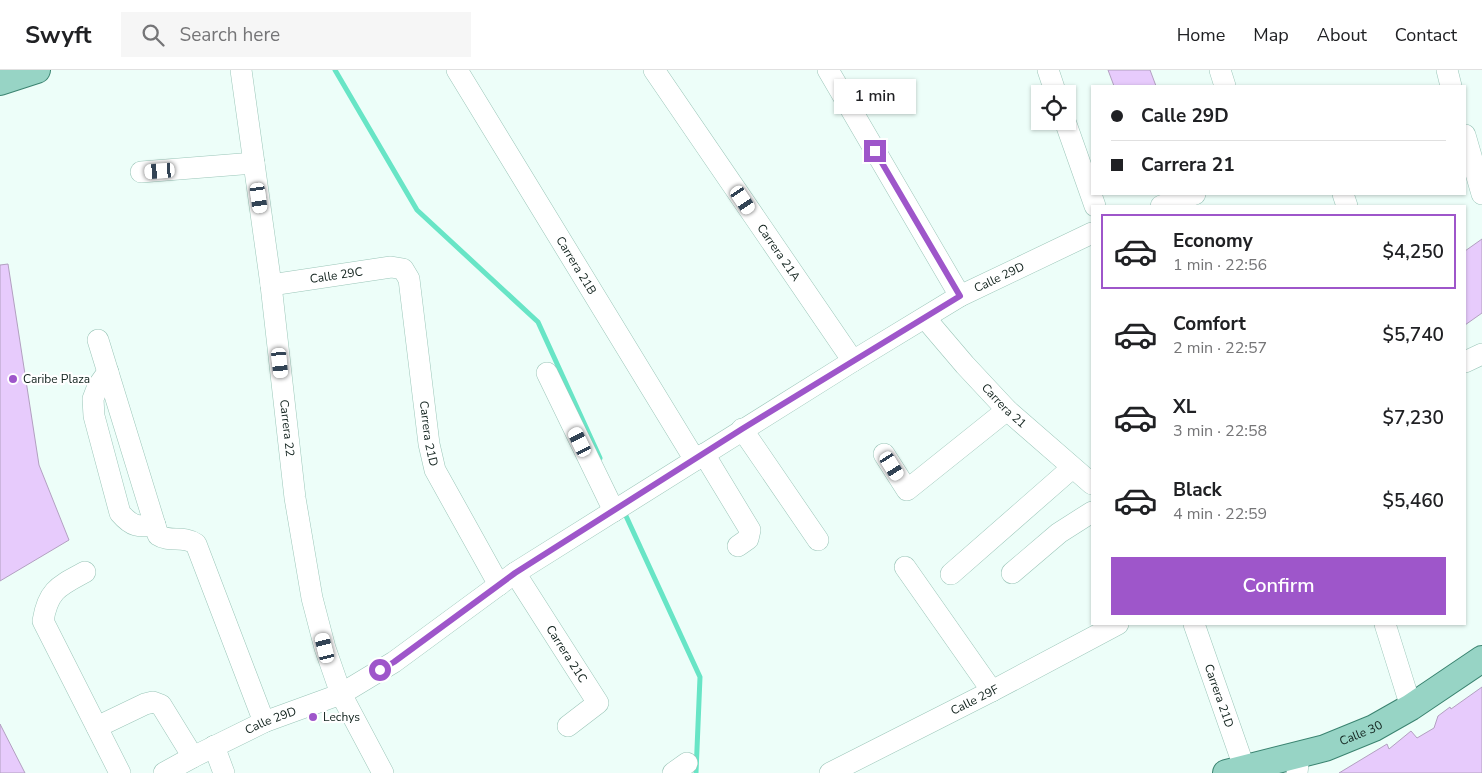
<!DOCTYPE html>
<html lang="en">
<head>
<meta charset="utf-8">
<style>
  :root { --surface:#fff; --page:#f6f6f6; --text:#202124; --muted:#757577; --line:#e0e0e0; --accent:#9e56ca }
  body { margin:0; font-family:"Nunito Sans",sans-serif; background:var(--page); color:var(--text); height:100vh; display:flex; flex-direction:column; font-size:19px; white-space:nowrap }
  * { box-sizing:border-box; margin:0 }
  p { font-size:16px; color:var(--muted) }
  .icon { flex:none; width:28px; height:28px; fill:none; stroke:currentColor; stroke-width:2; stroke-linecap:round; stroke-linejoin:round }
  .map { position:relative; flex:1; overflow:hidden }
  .sheet { position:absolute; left:1091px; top:135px; width:375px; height:420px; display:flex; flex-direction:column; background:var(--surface); border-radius:0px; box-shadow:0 1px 4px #0004 }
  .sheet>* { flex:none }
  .banner { position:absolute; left:1091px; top:15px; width:375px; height:110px; border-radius:0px; box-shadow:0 1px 4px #0004; display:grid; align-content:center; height:110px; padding:0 20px; background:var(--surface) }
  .fabs { position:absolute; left:1031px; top:15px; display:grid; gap:10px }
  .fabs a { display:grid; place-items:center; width:45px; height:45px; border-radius:0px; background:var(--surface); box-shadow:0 1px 4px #0004; font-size:25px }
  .end { position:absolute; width:22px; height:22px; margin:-11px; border:6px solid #9e56ca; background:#fff; box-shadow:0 0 0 2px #fff }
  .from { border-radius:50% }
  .bubble { position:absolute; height:35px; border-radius:0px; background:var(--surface); box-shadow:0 1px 4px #0004; font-size:16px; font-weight:600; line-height:35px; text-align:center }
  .car { position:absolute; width:15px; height:30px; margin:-15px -8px; border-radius:6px; box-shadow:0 0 4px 1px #0007; background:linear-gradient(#fff 24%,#345 0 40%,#fff 0 76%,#345 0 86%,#fff 0) }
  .banner b { display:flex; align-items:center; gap:18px; height:48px; font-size:19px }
  .banner b+b { border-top:1px solid var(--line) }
  .banner i { width:12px; height:12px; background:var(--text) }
  ul { padding:9px 0 0; list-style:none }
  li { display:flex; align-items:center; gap:15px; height:75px; margin:0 10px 8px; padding:0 10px; border:2px solid transparent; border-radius:0px }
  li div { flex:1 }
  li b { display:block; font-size:19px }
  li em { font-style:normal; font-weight:600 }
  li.selected { border-color:var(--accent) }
  li>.icon { width:45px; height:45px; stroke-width:1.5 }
  .cta { display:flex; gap:10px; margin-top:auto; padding:10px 20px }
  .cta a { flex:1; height:58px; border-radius:0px; background:var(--accent); color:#fff; font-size:20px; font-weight:600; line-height:58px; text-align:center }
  header { display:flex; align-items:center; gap:30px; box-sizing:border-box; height:70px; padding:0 25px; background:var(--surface); border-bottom:1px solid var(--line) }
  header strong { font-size:24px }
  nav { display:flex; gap:28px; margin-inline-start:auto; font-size:18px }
  .search { width:350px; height:45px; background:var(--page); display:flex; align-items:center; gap:12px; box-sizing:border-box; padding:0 18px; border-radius:0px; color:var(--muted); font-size:19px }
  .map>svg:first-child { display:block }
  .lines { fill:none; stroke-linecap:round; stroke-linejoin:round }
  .stream { stroke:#68e5c6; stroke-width:5 }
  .building { fill:#e7cbfc; stroke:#b2a0c0 }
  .minor-casing { stroke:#9bc6b9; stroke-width:22 }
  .major-casing { stroke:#3a8370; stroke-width:28 }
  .minor { stroke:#fff; stroke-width:21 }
  .major { stroke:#97d4c5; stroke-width:26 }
  .route { stroke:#9e56ca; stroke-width:6 }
  .poi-dot { fill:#9e56ca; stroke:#fff; stroke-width:2 }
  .labels { text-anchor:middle; stroke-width:4.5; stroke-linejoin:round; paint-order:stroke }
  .street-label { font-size:12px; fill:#10211c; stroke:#fff }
  .poi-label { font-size:12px; fill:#10211c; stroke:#fff; text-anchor:start }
</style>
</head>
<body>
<header>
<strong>Swyft</strong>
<div class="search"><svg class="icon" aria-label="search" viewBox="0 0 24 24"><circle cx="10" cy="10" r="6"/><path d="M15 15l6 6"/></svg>Search here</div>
<nav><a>Home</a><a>Map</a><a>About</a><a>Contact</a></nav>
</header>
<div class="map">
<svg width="1482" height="703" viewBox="0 0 1482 703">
  <rect width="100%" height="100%" fill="#edfef9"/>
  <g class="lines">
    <path class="stream" d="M 335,0 L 417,140 L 538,252 L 600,388
      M 626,446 L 700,607 L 696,703"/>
  </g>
  <path class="building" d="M 1108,0 L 1150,0 L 1156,16 L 1114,16 Z
    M 1482,169 L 1482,243 L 1465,255 L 1465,181 Z
    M 8,194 L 39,395 L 69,470 L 0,511 L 0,195 Z
    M 1482,617 L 1482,703 L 1339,703 L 1387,674 L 1389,679 L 1411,661 L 1417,668 L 1434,658 L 1438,646 L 1450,637 L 1451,639 Z
    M 0,654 L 25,703 L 0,703 Z"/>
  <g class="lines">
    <g class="minor-casing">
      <g id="minor">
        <path id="s1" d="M 241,0 L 271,215 L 295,428 L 312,528 L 325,578 L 341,624 L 383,703"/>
        <path id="s2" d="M 457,0 L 695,390"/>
        <path id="s3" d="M 654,0 L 853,291"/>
        <path d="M 828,0 L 960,226"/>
        <path d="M 1048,0 L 1056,24"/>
        <path d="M 1220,0 L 1225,16"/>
        <path d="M 1447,0 L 1451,16"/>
        <path d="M 1065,51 L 1095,136"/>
        <path d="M 1465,65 L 1482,124"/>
        <path d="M 141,102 L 254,93"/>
        <path d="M 1343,124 L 1347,136"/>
        <path d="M 1161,136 L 1195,124"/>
        <path id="s4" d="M 271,215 L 391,197 L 403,199 L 409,209 L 429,374 L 435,400 L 499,515"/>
        <path id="s5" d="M 925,248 L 965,295 L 1007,340 L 1092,414"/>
        <path d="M 98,270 L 158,465 C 170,473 183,465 196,474 L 264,652"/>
        <path d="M 1465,292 L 1482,284"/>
        <path d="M 108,302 L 98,316 L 93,329 L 94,346 L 120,443 C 132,457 138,457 155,455"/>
        <path d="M 547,303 L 614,441"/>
        <path d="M 742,359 L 818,470"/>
        <path d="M 704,384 L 750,460 L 748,469 L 738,476"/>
        <path d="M 884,384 L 907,420 L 1007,340"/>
        <path d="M 905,497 L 992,621"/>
        <path d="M 85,502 C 59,516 48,520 43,551 L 120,703"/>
        <path id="s6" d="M 515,503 L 598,633 L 568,656"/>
        <path d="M 1012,503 L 1059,463 L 1092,442"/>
        <path d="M 951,504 L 1072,398"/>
        <path id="s7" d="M 1194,554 L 1244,697"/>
        <path d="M 1385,554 L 1411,637"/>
        <path d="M 97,657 L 145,634 L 153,632 L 161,635 L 193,687"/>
        <path d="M 214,676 L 224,703"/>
        <path id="s8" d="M 164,703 L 193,687 L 264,652 L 341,624 L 394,592 L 515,503 L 853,291 L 960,226 L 1092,163"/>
        <path d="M 673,703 L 687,693"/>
        <path id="s9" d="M 830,703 L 992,621 L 1118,554"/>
        <path d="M 1297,703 L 1299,685"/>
      </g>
    </g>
    <g class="major-casing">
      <g id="major">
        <path d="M 0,12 L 37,0"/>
        <path id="s10" d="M 1226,703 L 1325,678 L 1374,658 L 1411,637 L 1482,589"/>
      </g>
    </g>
    <use href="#minor" class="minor"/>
    <use href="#major" class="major"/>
  </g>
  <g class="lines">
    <path class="route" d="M 380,600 L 394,592 L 515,503 L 742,359 L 960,226 L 875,81"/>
  </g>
  <g class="poi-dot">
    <circle cx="13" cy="309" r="5"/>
    <circle cx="313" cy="647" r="5"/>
  </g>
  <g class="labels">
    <g class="street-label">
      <text dy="4" stroke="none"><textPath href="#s3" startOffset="221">Carrera 21A</textPath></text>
      <text dy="4" stroke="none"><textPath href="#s2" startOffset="229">Carrera 21B</textPath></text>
      <text dy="4" stroke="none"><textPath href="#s4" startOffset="66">Calle 29C</textPath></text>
      <text dy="4" stroke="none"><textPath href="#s8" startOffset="974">Calle 29D</textPath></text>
      <text dy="4" stroke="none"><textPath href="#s5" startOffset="118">Carrera 21</textPath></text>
      <text dy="4" stroke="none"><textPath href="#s1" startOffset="361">Carrera 22</textPath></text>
      <text dy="4" stroke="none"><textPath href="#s4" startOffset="301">Carrera 21D</textPath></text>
      <text dy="4" stroke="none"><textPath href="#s6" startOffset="96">Carrera 21C</textPath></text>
      <text dy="4" stroke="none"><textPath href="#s7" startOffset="76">Carrera 21D</textPath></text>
      <text dy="4" stroke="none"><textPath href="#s9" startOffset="162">Calle 29F</textPath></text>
      <text dy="4" stroke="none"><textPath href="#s8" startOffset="119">Calle 29D</textPath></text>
      <text dy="4" stroke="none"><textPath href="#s10" startOffset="141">Calle 30</textPath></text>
    </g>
    <g class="poi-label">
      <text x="23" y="313">Caribe Plaza</text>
      <text x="323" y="651">Lechys</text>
    </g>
  </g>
</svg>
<div class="fabs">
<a><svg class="icon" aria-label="locate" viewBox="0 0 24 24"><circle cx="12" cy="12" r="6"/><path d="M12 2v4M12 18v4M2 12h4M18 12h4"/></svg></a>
</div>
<i class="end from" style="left:380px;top:600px"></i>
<i class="end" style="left:875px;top:81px"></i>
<div class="bubble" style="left:834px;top:9px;width:82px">1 min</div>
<i class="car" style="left:160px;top:101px;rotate:266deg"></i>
<i class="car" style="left:259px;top:128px;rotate:172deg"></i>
<i class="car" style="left:743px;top:130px;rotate:146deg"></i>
<i class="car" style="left:280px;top:293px;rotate:174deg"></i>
<i class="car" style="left:580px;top:372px;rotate:334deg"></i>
<i class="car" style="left:892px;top:396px;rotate:148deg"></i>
<i class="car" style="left:325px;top:578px;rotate:346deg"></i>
<div class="banner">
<b><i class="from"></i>Calle 29D</b>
<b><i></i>Carrera 21</b>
</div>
<section class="sheet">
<ul>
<li class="selected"><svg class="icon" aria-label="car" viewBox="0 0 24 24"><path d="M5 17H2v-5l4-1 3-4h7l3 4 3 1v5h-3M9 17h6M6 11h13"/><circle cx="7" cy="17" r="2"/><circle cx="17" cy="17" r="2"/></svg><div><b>Economy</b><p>1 min · 22:56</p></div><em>$4,250</em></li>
<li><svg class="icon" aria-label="car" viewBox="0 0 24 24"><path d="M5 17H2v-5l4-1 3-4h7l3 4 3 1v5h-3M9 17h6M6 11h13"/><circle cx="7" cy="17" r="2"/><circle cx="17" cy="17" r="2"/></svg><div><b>Comfort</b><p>2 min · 22:57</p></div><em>$5,740</em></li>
<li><svg class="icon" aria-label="car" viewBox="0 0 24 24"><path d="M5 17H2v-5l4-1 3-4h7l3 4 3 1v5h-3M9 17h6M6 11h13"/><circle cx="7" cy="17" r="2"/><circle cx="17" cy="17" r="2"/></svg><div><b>XL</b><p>3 min · 22:58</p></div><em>$7,230</em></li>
<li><svg class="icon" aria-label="car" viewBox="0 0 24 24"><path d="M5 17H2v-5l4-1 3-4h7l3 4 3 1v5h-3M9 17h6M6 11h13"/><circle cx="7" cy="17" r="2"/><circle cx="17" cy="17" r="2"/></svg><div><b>Black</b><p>4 min · 22:59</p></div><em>$5,460</em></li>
</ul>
<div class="cta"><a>Confirm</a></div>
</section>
</div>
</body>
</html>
